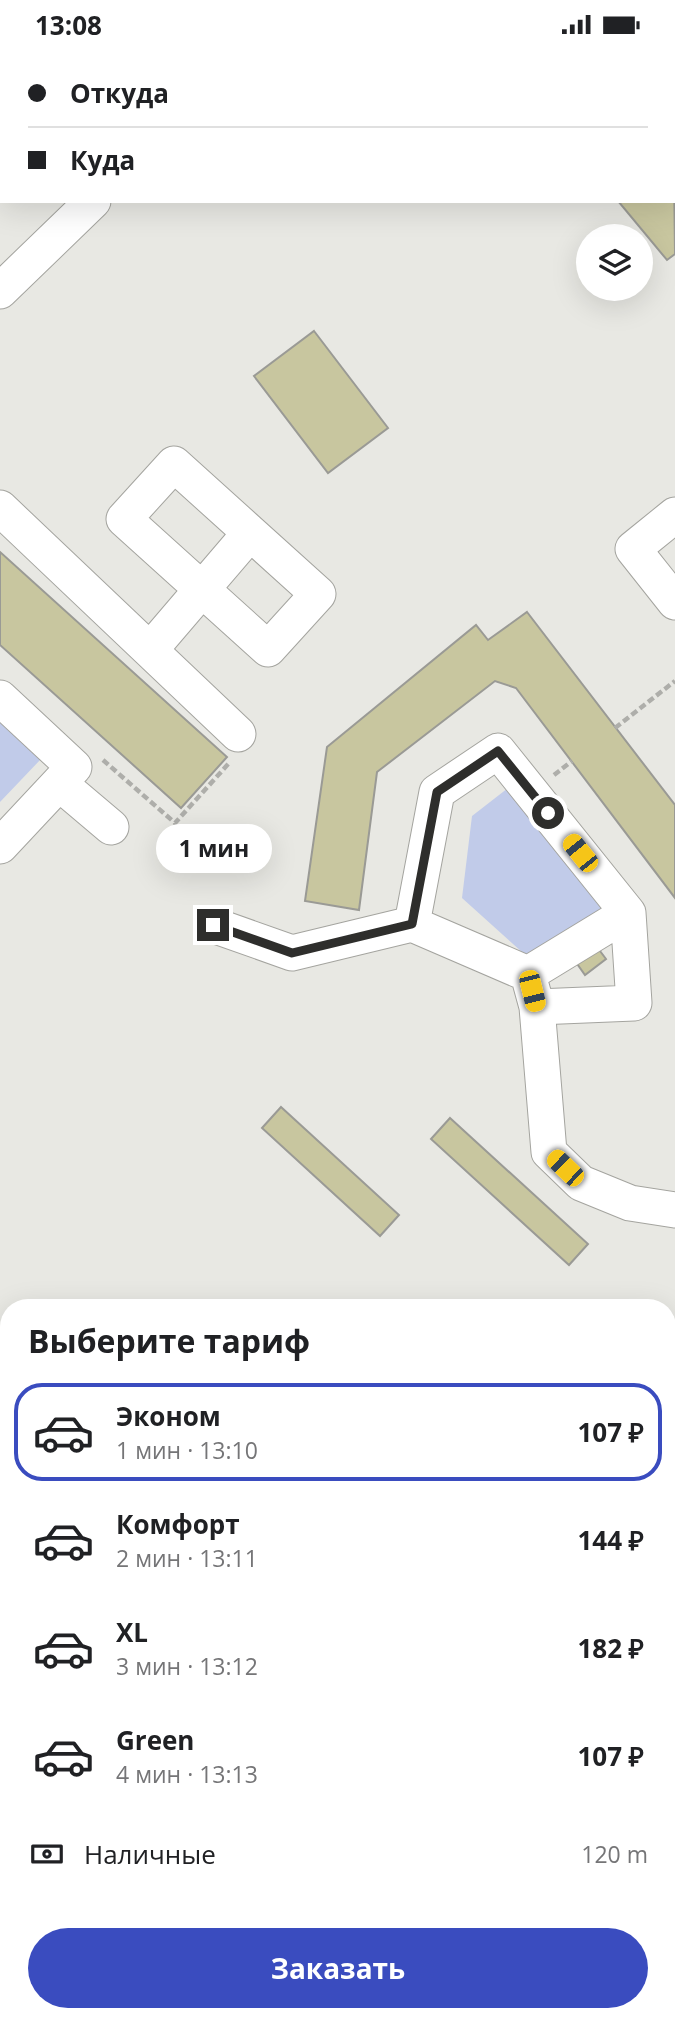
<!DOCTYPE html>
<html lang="ru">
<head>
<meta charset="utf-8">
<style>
  :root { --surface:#fff; --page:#f6f6f6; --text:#202124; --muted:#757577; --line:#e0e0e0; --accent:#3a4cbf }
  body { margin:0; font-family:"Open Sans",sans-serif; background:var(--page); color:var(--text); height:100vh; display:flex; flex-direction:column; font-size:26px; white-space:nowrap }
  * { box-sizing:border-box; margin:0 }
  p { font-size:23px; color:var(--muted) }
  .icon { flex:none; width:38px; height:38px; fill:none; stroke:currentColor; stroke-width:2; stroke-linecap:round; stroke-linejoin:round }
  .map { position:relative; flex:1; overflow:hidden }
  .panel { position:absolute; left:0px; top:1250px; width:676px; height:723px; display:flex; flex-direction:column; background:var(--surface); border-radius:28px 28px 0 0; box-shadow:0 7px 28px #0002 }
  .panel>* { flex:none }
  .hud { position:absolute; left:0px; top:0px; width:676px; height:154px; box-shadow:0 7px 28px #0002; display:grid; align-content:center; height:154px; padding:0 28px; background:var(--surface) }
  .controls { position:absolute; left:576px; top:175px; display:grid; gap:14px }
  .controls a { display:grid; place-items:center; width:77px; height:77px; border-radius:50%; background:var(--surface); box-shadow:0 7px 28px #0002; font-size:35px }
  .end { position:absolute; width:32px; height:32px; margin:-16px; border:9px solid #2e2e2c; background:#fff; box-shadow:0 0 0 4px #fff }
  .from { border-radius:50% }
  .bubble { position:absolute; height:49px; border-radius:24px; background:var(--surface); box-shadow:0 7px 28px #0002; font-size:23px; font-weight:700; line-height:49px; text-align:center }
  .car { position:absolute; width:21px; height:42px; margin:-21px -10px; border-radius:9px; box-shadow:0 0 5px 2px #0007; background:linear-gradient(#f5c518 24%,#345 0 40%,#f5c518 0 76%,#345 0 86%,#f5c518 0) }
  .hud b { display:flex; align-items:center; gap:24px; height:66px; font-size:26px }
  .hud b+b { border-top:2px solid var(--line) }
  .hud i { width:18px; height:18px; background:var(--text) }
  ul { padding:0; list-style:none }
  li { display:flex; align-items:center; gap:21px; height:98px; margin:0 14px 10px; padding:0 14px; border:4px solid transparent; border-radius:28px }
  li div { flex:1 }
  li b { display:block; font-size:26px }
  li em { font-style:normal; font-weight:700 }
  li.on { border-color:var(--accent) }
  li>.icon { width:63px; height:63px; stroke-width:1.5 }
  h2 { padding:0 28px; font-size:32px; line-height:84px }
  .pay { display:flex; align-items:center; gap:18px; height:77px; padding:0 28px; font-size:26px }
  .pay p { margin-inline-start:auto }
  .button { display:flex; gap:14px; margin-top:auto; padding:14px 28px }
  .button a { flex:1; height:80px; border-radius:42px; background:var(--accent); color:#fff; font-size:28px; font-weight:700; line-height:80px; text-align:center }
  .status { display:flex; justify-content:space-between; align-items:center; height:49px; padding:0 35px; background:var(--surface); direction:ltr }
  .status svg { height:19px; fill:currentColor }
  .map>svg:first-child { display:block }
  .green { fill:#c1cbe9 }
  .forest { fill:#99a4c6 }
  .building { fill:#c8c69f; stroke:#9a9a95; stroke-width:2 }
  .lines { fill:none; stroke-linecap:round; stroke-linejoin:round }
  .minor-casing { stroke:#a4a49f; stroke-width:37 }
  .path { stroke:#aeaeaa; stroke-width:4.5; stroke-dasharray:7 3.5; stroke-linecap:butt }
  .minor { stroke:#fff; stroke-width:35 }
  .route { stroke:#2e2e2c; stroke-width:9 }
</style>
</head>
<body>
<div class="status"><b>13:08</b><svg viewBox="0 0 49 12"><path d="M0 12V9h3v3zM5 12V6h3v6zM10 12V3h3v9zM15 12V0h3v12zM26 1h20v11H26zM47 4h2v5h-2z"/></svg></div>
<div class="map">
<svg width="675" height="1972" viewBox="0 0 675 1972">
  <rect width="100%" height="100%" fill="#e8e8e3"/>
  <path class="green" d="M 0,671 L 41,710 L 0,753 Z
    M 512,736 L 611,859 L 532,912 L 462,849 L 472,767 Z"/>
  <path class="forest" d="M 0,1804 L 9,1808 L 9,1964 L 160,1964 L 139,1972 L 0,1972 Z"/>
  <path class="building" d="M 495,0 L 571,0 L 572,2 L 496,2 Z
    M 674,126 L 675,205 L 667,211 L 618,152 L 674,152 Z
    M 314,282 L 388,379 L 328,424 L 254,327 Z
    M 0,503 L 227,708 L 181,759 L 0,596 Z
    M 527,563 L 675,756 L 675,849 L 516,639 L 495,632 L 377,723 L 359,861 L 305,852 L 327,698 L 476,576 L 488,591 Z
    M 594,894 L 606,910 L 585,926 L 573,909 Z
    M 281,1058 L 399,1166 L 380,1187 L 262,1079 Z
    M 450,1069 L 588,1195 L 569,1216 L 431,1090 Z"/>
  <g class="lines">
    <g class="minor-casing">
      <path id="minor" d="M 607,0 L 608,2
        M 250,2 L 252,0
        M 674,81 L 675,82
        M 0,242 L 93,152
        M 174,415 L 318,545 L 268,600 L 124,470 Z
        M 0,459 L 238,685
        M 675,466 L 633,500 L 675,553
        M 150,601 L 250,484
        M 0,649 L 74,718 L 0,797
        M 59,734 L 111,778
        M 412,875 L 437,743 L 498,702 L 628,864 L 634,954 L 537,958
        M 213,876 L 292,904 L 412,875 L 528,925 L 537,958 L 549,1103 L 581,1134 L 630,1154 L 675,1161
        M 528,925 L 628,864
        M 667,1950 L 675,1943
        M 641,1972 L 651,1964"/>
    </g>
    <path class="path" d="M 615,679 L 675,632
      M 103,711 L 175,774 L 230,713
      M 554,726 L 572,712"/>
    <use href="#minor" class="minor"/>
  </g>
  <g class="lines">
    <path class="route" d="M 213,876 L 292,904 L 412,875 L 437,743 L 498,702 L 548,764"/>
  </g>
</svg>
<div class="controls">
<a><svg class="icon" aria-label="layers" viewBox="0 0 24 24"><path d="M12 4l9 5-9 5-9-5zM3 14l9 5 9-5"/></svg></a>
</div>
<i class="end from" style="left:548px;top:764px"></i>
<i class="end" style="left:213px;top:876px"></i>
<div class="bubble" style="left:156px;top:775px;width:116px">1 мин</div>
<i class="car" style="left:580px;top:804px;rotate:321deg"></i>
<i class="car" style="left:532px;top:942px;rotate:166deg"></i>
<i class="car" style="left:565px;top:1119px;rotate:314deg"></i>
<div class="hud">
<b><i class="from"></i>Откуда</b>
<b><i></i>Куда</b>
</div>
<section class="panel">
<h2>Выберите тариф</h2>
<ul>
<li class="on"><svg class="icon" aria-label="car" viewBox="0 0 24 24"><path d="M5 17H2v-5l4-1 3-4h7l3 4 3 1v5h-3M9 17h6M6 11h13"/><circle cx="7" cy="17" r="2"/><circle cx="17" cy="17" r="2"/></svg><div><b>Эконом</b><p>1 мин · 13:10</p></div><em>107 ₽</em></li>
<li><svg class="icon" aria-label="car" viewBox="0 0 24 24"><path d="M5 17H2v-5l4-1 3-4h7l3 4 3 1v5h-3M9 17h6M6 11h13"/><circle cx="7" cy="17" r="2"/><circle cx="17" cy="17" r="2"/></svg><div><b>Комфорт</b><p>2 мин · 13:11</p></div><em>144 ₽</em></li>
<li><svg class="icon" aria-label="car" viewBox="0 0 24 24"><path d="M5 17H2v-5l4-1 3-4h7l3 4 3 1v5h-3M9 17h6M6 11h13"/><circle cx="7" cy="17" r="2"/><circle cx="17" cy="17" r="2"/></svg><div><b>XL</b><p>3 мин · 13:12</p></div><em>182 ₽</em></li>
<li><svg class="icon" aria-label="car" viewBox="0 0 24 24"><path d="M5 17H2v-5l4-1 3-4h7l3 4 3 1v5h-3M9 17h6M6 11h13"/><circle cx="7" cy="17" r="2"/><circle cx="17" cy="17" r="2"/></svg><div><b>Green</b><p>4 мин · 13:13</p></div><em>107 ₽</em></li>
</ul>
<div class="pay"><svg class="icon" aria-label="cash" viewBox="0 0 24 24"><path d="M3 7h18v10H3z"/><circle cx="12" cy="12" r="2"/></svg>Наличные<p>120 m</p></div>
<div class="button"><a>Заказать</a></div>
</section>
</div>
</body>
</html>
